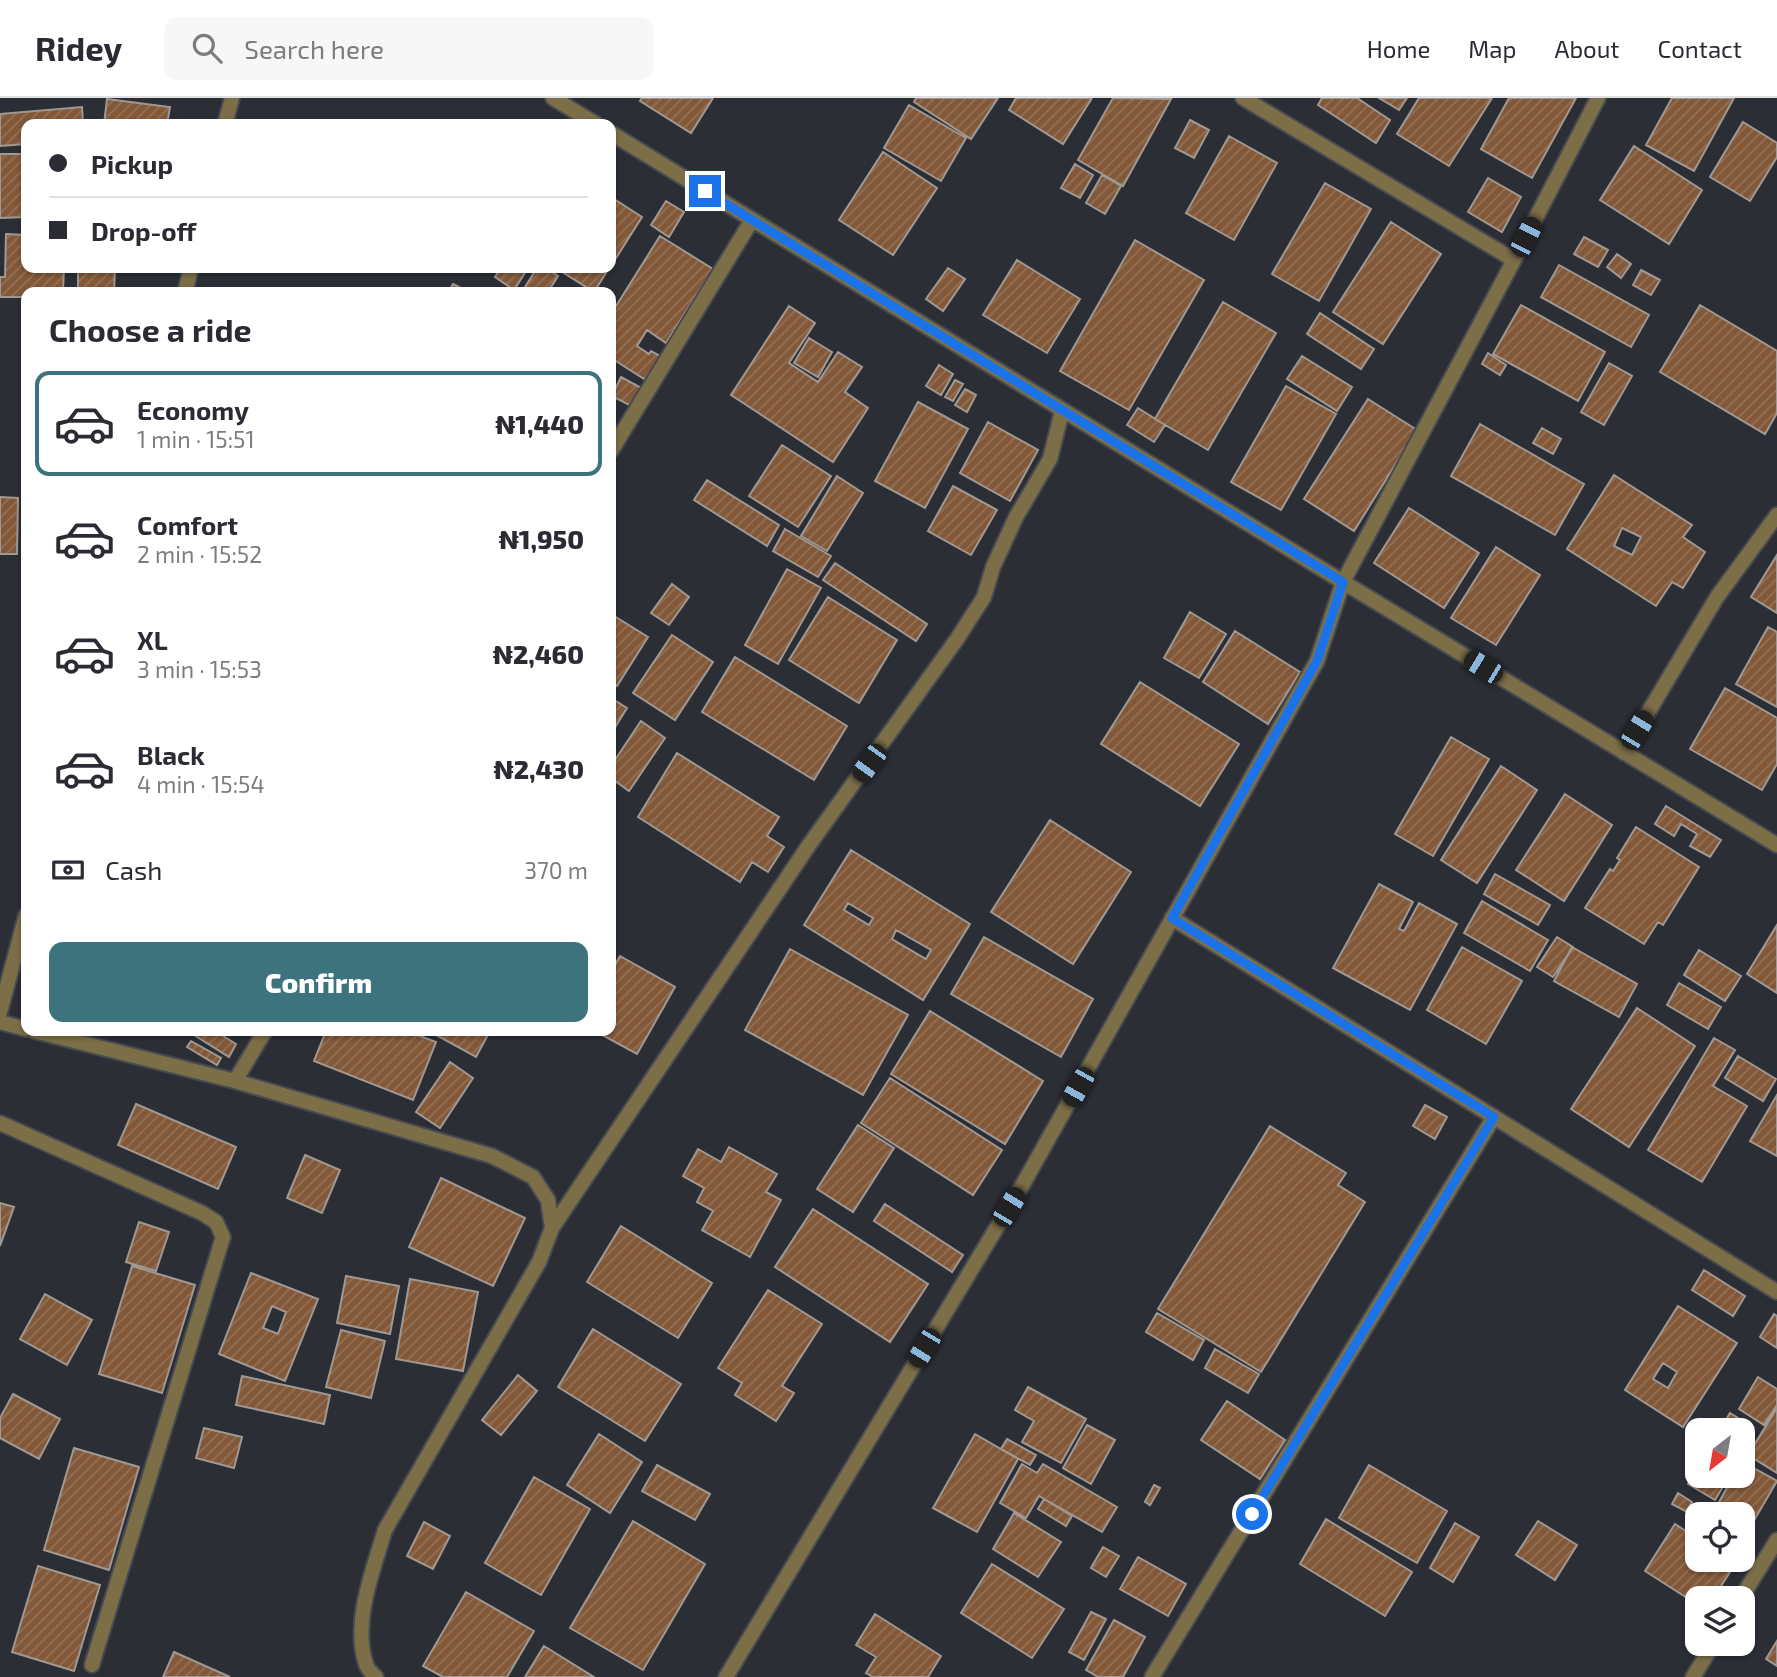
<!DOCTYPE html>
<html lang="en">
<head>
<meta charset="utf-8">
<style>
  :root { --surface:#fff; --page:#f7f7f7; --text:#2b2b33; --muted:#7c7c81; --line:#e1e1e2; --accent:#3d737c }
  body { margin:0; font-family:"Exo 2",sans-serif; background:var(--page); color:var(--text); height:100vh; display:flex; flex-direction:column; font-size:26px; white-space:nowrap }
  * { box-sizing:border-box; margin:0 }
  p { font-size:23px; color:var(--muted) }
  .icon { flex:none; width:38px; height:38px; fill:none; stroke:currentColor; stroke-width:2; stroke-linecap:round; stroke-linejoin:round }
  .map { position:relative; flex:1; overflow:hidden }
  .drawer { position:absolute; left:21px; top:189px; width:595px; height:749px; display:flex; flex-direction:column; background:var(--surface); border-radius:14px; box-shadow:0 2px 5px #0004 }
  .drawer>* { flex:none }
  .top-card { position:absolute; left:21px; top:21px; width:595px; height:154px; border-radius:14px; box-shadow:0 2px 5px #0004; display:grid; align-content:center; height:154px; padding:0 28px; background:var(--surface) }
  .needle { width:46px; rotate:211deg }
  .buttons { position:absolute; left:1685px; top:1320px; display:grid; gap:14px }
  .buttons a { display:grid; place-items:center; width:70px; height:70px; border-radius:14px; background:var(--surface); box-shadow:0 2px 5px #0004; font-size:35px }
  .end { position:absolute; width:32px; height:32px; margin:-16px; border:9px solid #1a73e8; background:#fff; box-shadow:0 0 0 4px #fff }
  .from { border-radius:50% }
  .car { position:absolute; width:21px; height:42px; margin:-21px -10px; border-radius:9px; box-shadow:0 0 5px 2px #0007; background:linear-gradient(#222 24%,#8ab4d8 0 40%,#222 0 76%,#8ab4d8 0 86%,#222 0) }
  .top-card b { display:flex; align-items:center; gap:24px; height:66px; font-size:26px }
  .top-card b+b { border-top:2px solid var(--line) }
  .top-card i { width:18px; height:18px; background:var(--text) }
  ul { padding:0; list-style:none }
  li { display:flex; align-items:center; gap:21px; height:105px; margin:0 14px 10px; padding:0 14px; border:4px solid transparent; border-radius:14px }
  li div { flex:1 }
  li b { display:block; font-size:26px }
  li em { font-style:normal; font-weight:800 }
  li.active { border-color:var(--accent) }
  li>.icon { width:63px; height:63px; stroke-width:1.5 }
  h2 { padding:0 28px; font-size:32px; line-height:84px }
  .pay { display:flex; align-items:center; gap:18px; height:77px; padding:0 28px; font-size:26px }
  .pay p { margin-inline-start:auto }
  .action { display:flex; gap:14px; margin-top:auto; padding:14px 28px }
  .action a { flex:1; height:80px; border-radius:14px; background:var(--accent); color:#fff; font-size:28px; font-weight:800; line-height:80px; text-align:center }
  header { display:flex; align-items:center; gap:42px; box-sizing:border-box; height:98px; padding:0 35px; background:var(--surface); border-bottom:2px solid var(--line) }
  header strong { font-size:33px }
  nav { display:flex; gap:38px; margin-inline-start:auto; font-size:24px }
  .search { width:490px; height:63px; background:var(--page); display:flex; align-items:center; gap:18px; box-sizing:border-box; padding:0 24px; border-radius:14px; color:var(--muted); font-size:26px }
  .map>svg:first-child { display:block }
  .building { fill:url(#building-hatch); stroke:#a09892; stroke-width:2; fill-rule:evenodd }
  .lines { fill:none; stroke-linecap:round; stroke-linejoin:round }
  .minor-casing { stroke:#474a51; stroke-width:18 }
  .minor { stroke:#7c6e47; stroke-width:14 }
  .route { stroke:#1a73e8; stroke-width:9 }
</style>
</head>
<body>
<header>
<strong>Ridey</strong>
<div class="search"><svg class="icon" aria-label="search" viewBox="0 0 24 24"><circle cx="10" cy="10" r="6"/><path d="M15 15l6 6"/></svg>Search here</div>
<nav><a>Home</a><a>Map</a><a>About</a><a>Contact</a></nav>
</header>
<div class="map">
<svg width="1777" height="1579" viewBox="0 0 1777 1579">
  <defs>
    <pattern id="building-hatch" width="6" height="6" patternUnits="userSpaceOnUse" patternTransform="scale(1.75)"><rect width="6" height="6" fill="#825839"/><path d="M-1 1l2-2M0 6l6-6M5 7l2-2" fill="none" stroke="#937055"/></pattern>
  </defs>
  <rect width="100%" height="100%" fill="#2b2e35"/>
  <path class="building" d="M 642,0 L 713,0 L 691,35 L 640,3 Z
    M 916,0 L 998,0 L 971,41 L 914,4 Z
    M 1016,0 L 1092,0 L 1063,46 L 1009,12 Z
    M 1113,0 L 1171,1 L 1123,88 L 1078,62 Z
    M 1322,0 L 1357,0 L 1390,22 L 1376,45 L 1318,7 Z
    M 1379,0 L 1407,0 L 1399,12 Z
    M 1419,0 L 1492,0 L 1449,68 L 1397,36 Z
    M 1509,0 L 1576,0 L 1532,80 L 1481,51 Z
    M 1672,0 L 1734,0 L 1694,73 L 1646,47 Z
    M 107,1 L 170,9 L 167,26 L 104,26 Z
    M 909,7 L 966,40 L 941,83 L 884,50 Z
    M 82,9 L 83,26 L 26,26 L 26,46 L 0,48 L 0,16 Z
    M 1190,22 L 1209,32 L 1194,60 L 1175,50 Z
    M 1743,24 L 1777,45 L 1777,59 L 1750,103 L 1710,79 Z
    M 1229,38 L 1277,65 L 1234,142 L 1186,115 Z
    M 1634,48 L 1702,92 L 1669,146 L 1600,102 Z
    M 883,54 L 937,90 L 893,157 L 839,122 Z
    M 0,56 L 26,56 L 26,119 L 0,120 Z
    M 1075,66 L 1093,77 L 1080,100 L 1061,90 Z
    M 1102,77 L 1121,88 L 1105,116 L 1086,105 Z
    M 1488,80 L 1521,99 L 1502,134 L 1468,114 Z
    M 1325,85 L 1371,111 L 1319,203 L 1272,176 Z
    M 611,99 L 642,119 L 611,168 Z
    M 666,103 L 684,114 L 669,139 L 651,127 Z
    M 1391,124 L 1441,156 L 1383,246 L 1333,214 Z
    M 6,136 L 26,137 L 26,170 L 64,170 L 63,194 L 26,194 L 26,199 L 0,199 L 0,179 L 5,179 Z
    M 660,138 L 713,171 L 666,245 L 647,232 L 637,248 L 649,256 L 651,253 L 664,260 L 649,284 L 611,260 L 611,216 Z
    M 1584,139 L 1608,152 L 1598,169 L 1574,156 Z
    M 1135,142 L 1204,182 L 1129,312 L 1060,273 Z
    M 1617,156 L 1631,166 L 1621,180 L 1607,169 Z
    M 1017,162 L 1080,201 L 1047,255 L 983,217 Z
    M 1559,167 L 1649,217 L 1631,249 L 1541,199 Z
    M 78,170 L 115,170 L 114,194 L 78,194 Z
    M 501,170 L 528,170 L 514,192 L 495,179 Z
    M 537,170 L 546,170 L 558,178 L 548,194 L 533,194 L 525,189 Z
    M 556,170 L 609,170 L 594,194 Z
    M 948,170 L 965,181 L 943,213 L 926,201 Z
    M 1641,172 L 1660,182 L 1651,197 L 1633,187 Z
    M 453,186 L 469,194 L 448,194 Z
    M 1223,204 L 1276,235 L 1208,352 L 1155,321 Z
    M 1521,207 L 1605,254 L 1578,303 L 1493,256 Z
    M 1700,207 L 1777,253 L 1777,315 L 1765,336 L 1660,274 Z
    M 789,208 L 815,225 L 789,265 L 818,284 L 838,254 L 862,269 L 845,294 L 868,310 L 833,364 L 731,297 Z
    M 1320,215 L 1374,251 L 1361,271 L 1307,236 Z
    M 809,240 L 832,254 L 818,279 L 794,265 Z
    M 1488,255 L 1506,267 L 1500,277 L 1482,266 Z
    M 1302,258 L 1352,289 L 1337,313 L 1287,281 Z
    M 1609,265 L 1632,278 L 1604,327 L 1581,314 Z
    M 939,267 L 953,276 L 941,297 L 926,288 Z
    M 621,279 L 643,291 L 633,309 L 612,298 Z
    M 955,282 L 963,286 L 953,303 L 945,299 Z
    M 1286,288 L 1336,316 L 1281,412 L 1231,384 Z
    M 965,291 L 976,297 L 967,314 L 955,307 Z
    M 1368,301 L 1417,332 L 1354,433 L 1304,401 Z
    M 918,304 L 968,331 L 925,410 L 875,383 Z
    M 1138,310 L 1165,327 L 1154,344 L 1127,327 Z
    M 988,324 L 1038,352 L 1010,403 L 960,375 Z
    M 1480,326 L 1584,386 L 1555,437 L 1451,378 Z
    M 1542,330 L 1561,341 L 1553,356 L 1533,345 Z
    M 782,347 L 831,378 L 798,429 L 749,398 Z
    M 1614,377 L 1692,427 L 1683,439 L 1705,454 L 1683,490 L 1672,484 L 1656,508 L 1567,451 ZM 1622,430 L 1641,439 L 1632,457 L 1614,448 Z
    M 837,378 L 863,395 L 827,453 L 801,438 Z
    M 707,382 L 779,427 L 767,448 L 694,402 Z
    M 953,388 L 997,412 L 971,457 L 928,433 Z
    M 0,399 L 18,400 L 17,456 L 0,456 Z
    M 1409,410 L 1479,455 L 1444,510 L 1374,465 Z
    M 785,431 L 831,458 L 818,479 L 773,453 Z
    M 1496,449 L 1540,477 L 1496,547 L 1451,520 Z
    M 1777,457 L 1777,515 L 1751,499 Z
    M 835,465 L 927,526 L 916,543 L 823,482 Z
    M 787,471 L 821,490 L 778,566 L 745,547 Z
    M 672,486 L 689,499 L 669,527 L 651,515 Z
    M 828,499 L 897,542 L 859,605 L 789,562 Z
    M 1190,514 L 1226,536 L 1199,580 L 1164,560 Z
    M 611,516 L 648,539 L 617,588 L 611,584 Z
    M 1768,529 L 1777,534 L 1777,609 L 1736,586 Z
    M 1235,533 L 1300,574 L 1268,626 L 1203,584 Z
    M 672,537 L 713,564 L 675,622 L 633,595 Z
    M 735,559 L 847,628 L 814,682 L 702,614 Z
    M 1140,584 L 1239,646 L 1200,708 L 1101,646 Z
    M 1725,590 L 1777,620 L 1777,666 L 1762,692 L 1690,651 Z
    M 611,600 L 627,610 L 611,636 Z
    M 641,623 L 665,640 L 629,693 L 611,680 L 611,668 Z
    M 1451,639 L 1489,661 L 1433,758 L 1395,736 Z
    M 677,655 L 779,719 L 767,738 L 784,749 L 768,774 L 752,764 L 740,784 L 638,719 Z
    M 1501,668 L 1537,692 L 1477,785 L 1441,762 Z
    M 1565,696 L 1612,727 L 1564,803 L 1516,772 Z
    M 1666,708 L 1721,742 L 1710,759 L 1690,748 L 1697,736 L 1681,726 L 1674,738 L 1655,726 Z
    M 1050,722 L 1131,774 L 1073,866 L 991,814 Z
    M 1636,729 L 1699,769 L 1663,827 L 1658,824 L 1644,846 L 1585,810 L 1610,771 L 1613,773 L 1620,762 L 1617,760 Z
    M 851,752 L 970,826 L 923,902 L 804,827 ZM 848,805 L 873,820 L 869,827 L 844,812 ZM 896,832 L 931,852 L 926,861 L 892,841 Z
    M 1495,776 L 1550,807 L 1538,827 L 1484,796 Z
    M 1379,786 L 1413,804 L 1399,831 L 1404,833 L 1419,805 L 1457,826 L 1410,912 L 1333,870 Z
    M 1482,803 L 1548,842 L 1530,873 L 1464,835 Z
    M 1777,827 L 1777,895 L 1747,876 Z
    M 984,839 L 1093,901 L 1061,959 L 951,896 Z
    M 1557,839 L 1573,849 L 1553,879 L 1537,869 Z
    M 1462,849 L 1522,883 L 1486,946 L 1427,912 Z
    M 1572,849 L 1637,886 L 1619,919 L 1554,883 Z
    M 790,851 L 908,917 L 863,997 L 745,932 Z
    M 1699,852 L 1741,878 L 1725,903 L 1684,877 Z
    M 620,858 L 675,889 L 637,956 L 595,933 L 611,933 L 611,874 Z
    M 1679,885 L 1721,909 L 1708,931 L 1667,907 Z
    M 1637,910 L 1695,948 L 1629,1049 L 1571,1011 Z
    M 930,913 L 1043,983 L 1005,1046 L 891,976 Z
    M 196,933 L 215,933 L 236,946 L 229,959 L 194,937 Z
    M 326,933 L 407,933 L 436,944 L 413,1002 L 314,963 Z
    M 429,933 L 490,933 L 476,959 Z
    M 1714,940 L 1735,952 L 1713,988 L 1747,1008 L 1702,1084 L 1648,1052 Z
    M 191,943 L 221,960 L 217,967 L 187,949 Z
    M 1738,958 L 1776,981 L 1763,1003 L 1725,980 Z
    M 450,964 L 473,980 L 440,1030 L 416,1014 Z
    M 890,980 L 1002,1052 L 973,1097 L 861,1025 Z
    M 1777,997 L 1777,1058 L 1750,1043 Z
    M 136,1006 L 236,1049 L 218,1091 L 118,1047 Z
    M 1425,1007 L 1447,1019 L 1435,1041 L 1413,1028 Z
    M 858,1027 L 894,1050 L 853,1114 L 817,1091 Z
    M 1270,1028 L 1346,1075 L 1338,1087 L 1365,1104 L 1261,1274 L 1158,1211 Z
    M 729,1049 L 777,1076 L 766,1094 L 781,1102 L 750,1159 L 702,1132 L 713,1113 L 697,1104 L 704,1090 L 683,1078 L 698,1051 L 721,1064 Z
    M 305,1057 L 340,1072 L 322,1115 L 287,1100 Z
    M 441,1080 L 525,1120 L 493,1188 L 409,1149 Z
    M 0,1105 L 14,1109 L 0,1148 Z
    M 885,1106 L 963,1157 L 952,1174 L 874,1123 Z
    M 813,1111 L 928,1186 L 890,1244 L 775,1169 Z
    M 139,1124 L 169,1134 L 156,1173 L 126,1164 Z
    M 621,1128 L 712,1185 L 678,1240 L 587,1184 Z
    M 132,1168 L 195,1187 L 162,1295 L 99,1276 Z
    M 1704,1172 L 1745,1198 L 1733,1218 L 1692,1192 Z
    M 251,1175 L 318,1201 L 285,1283 L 219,1256 ZM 272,1208 L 286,1214 L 278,1236 L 263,1230 Z
    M 346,1178 L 399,1188 L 390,1236 L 337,1225 Z
    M 410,1181 L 478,1194 L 463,1273 L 396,1261 Z
    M 768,1192 L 822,1226 L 782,1288 L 794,1295 L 776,1323 L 735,1297 L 742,1285 L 718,1270 Z
    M 45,1196 L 92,1222 L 67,1267 L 20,1241 Z
    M 1678,1208 L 1737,1245 L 1683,1329 L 1625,1292 ZM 1663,1265 L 1677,1274 L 1668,1290 L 1653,1281 Z
    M 1157,1215 L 1204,1242 L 1193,1262 L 1146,1234 Z
    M 1774,1216 L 1777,1218 L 1777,1250 L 1760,1239 Z
    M 593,1231 L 681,1286 L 645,1343 L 558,1289 Z
    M 341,1232 L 385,1243 L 371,1300 L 326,1289 Z
    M 1215,1251 L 1259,1276 L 1248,1295 L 1205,1270 Z
    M 518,1277 L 537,1293 L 501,1337 L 482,1322 Z
    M 242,1278 L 330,1297 L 324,1326 L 236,1307 Z
    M 1758,1279 L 1777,1291 L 1777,1307 L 1764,1327 L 1739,1311 Z
    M 1028,1289 L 1086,1321 L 1061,1365 L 1022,1344 L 1034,1323 L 1015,1312 Z
    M 13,1296 L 60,1321 L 39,1361 L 0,1340 L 0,1320 Z
    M 1227,1303 L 1285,1342 L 1260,1381 L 1201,1342 Z
    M 1777,1310 L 1777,1375 L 1748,1357 Z
    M 1730,1315 L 1751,1328 L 1743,1341 L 1743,1332 L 1720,1332 Z
    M 1087,1327 L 1115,1342 L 1091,1386 L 1063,1370 Z
    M 204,1330 L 242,1339 L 234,1370 L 196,1360 Z
    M 599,1336 L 642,1364 L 610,1415 L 567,1387 Z
    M 975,1336 L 1018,1361 L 977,1434 L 933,1410 Z
    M 1007,1341 L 1036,1357 L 1030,1367 L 1001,1351 Z
    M 74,1350 L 139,1369 L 109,1472 L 44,1452 Z
    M 1743,1364 L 1777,1383 L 1752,1426 L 1743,1421 L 1743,1416 L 1735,1416 L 1718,1406 L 1734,1377 L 1743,1377 Z
    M 1022,1366 L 1037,1375 L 1043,1366 L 1117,1409 L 1102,1434 L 1039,1398 L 1026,1420 L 1000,1405 Z
    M 657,1367 L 710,1396 L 695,1422 L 642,1393 Z
    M 1369,1367 L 1447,1413 L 1417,1465 L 1339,1420 Z
    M 1698,1371 L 1698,1377 L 1730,1377 L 1715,1402 L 1688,1386 Z
    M 534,1379 L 590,1411 L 541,1497 L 485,1465 Z
    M 1154,1387 L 1160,1390 L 1150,1407 L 1145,1404 Z
    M 1678,1395 L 1692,1404 L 1687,1414 L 1672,1406 Z
    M 1044,1401 L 1072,1418 L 1066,1428 L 1038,1411 Z
    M 1014,1415 L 1061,1444 L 1038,1479 L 993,1451 Z
    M 1326,1421 L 1412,1474 L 1385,1518 L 1300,1466 Z
    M 633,1423 L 705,1466 L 643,1572 L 570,1530 Z
    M 1538,1423 L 1577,1447 L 1555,1482 L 1516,1457 Z
    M 424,1424 L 450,1438 L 433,1471 L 407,1458 Z
    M 1455,1425 L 1479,1439 L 1453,1484 L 1430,1470 Z
    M 1675,1426 L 1698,1441 L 1698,1461 L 1729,1461 L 1736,1465 L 1713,1500 L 1698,1500 L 1698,1507 L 1645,1473 Z
    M 1103,1449 L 1119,1458 L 1106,1479 L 1091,1470 Z
    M 1138,1459 L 1186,1486 L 1168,1518 L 1120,1491 Z
    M 992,1466 L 1064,1511 L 1032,1560 L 961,1515 Z
    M 38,1468 L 100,1487 L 74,1573 L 12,1554 Z
    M 466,1494 L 534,1533 L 507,1579 L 443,1579 L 423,1568 Z
    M 1091,1514 L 1106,1521 L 1084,1562 L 1069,1554 Z
    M 875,1516 L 941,1558 L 928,1579 L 873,1579 L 866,1575 L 876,1559 L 856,1547 Z
    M 1114,1522 L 1145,1539 L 1123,1579 L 1098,1579 L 1086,1572 Z
    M 1777,1543 L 1777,1568 L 1766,1561 Z
    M 544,1548 L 594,1579 L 525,1579 Z
    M 174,1554 L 230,1579 L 163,1579 Z"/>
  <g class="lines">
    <g class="minor-casing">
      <path id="minor" d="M 553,0 L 596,26
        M 1243,0 L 1514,162
        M 225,26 L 232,0
        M 611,35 L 1343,484 L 1777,747
        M 185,194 L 191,170
        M 611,353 L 752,122
        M 1624,655 L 1717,499 L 1777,417
        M 1172,820 L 1777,1194
        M 0,914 L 26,817
        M 0,924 L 26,931
        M 34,933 L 235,983 L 492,1058 L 533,1079 L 548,1102 L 552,1130 L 539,1164 L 385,1432 C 373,1472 352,1525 366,1566 C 367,1571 372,1575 376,1579
        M 235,983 L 265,933
        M 0,1025 L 202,1115 L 216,1124 L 223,1139 L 92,1567
        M 552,1130 L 809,747 L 957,541 L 984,499 L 993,469 L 1016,419 L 1050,361 L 1062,313
        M 1741,1500 L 1777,1442
        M 726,1579 L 1023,1086 L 1317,563 L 1343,484 L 1514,162 L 1598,0
        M 1152,1579 L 1494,1019
        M 1693,1579 L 1714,1545"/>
    </g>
    <use href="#minor" class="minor"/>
  </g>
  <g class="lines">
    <path class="route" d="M 705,93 L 1343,484 L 1317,563 L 1172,820 L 1494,1019 L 1252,1416"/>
  </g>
</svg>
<div class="buttons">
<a><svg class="needle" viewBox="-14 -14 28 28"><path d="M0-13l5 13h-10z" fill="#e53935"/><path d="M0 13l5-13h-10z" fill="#7c7c81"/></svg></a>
<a><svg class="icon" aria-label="locate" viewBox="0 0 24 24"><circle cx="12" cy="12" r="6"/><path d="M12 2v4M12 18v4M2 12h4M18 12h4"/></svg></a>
<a><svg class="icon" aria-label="layers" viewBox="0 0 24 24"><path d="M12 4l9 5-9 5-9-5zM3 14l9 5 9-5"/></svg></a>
</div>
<i class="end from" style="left:1252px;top:1416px"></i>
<i class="end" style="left:705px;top:93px"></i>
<i class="car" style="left:1526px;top:139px;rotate:27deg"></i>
<i class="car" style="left:1483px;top:569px;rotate:301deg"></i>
<i class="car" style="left:1637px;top:632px;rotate:31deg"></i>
<i class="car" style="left:869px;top:665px;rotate:216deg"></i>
<i class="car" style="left:1078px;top:989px;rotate:209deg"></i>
<i class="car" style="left:1009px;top:1109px;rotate:31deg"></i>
<i class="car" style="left:924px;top:1250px;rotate:211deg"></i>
<div class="top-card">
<b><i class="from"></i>Pickup</b>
<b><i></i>Drop-off</b>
</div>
<section class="drawer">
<h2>Choose a ride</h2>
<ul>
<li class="active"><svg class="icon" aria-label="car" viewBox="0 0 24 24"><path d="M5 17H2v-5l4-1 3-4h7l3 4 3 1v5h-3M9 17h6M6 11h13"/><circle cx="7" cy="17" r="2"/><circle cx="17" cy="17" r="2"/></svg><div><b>Economy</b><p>1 min · 15:51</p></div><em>₦1,440</em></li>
<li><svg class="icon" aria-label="car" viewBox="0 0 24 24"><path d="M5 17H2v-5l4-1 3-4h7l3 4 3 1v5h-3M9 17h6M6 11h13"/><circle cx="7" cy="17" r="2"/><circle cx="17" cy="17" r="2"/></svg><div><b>Comfort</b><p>2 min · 15:52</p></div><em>₦1,950</em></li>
<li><svg class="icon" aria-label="car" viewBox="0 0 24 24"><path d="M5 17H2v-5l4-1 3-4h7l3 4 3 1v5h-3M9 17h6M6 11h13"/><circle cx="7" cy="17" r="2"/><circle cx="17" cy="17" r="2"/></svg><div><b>XL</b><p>3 min · 15:53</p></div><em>₦2,460</em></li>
<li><svg class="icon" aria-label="car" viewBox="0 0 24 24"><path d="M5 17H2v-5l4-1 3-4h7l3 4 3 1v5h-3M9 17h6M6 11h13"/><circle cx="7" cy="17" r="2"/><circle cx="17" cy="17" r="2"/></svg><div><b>Black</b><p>4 min · 15:54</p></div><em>₦2,430</em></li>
</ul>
<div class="pay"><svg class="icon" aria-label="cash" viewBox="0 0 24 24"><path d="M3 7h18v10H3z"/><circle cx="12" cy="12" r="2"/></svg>Cash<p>370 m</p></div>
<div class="action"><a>Confirm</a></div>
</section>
</div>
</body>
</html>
